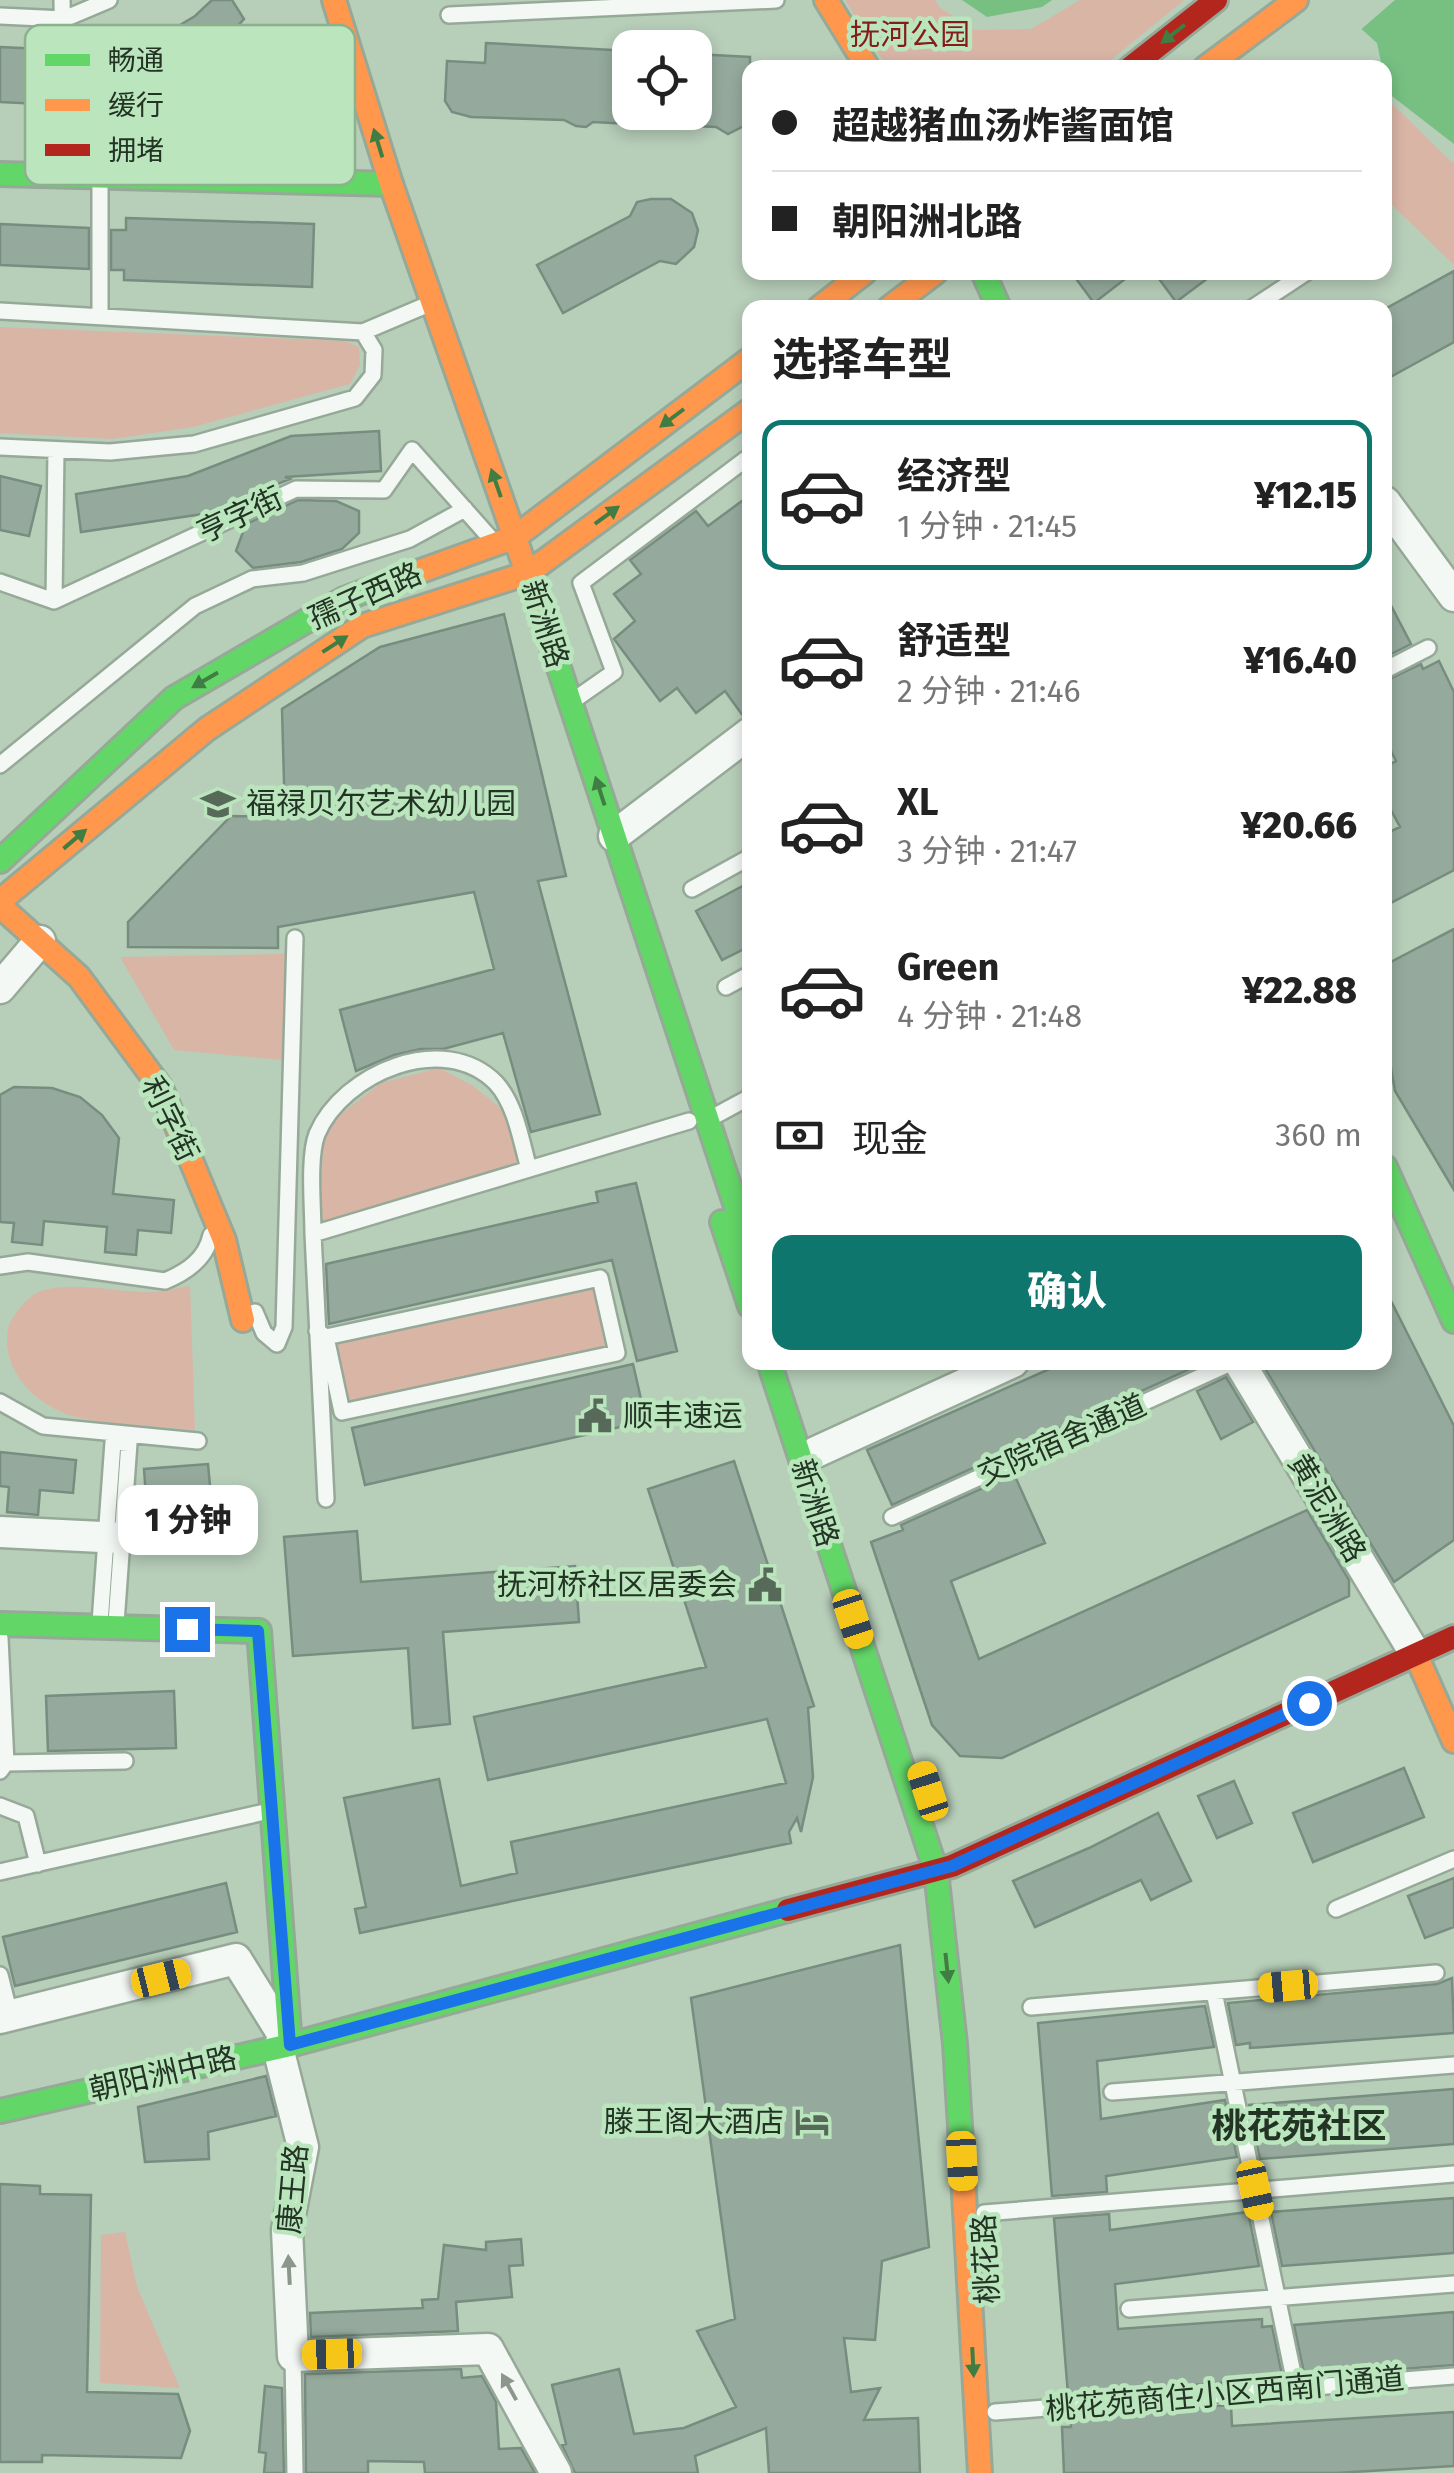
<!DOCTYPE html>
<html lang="zh">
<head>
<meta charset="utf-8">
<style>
  :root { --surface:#fff; --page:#f6f6f6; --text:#222; --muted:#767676; --line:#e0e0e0; --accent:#0f766e }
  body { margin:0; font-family:"Fira Sans","Noto Sans SC",sans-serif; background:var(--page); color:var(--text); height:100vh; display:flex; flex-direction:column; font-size:38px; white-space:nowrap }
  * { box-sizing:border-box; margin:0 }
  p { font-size:32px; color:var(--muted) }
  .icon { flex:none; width:55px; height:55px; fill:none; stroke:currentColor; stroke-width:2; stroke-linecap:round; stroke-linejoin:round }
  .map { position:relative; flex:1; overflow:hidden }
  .details { position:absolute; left:742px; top:300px; width:650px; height:1070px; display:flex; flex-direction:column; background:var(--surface); border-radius:20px; box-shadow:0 5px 15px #0003 }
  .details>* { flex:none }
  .banner { position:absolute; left:742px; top:60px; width:650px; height:220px; border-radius:20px; box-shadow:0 5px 15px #0003; display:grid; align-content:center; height:220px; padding:0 30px; background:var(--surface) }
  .controls { position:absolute; left:612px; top:30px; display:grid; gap:20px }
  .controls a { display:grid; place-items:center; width:100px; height:100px; border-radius:20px; background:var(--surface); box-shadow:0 5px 15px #0003; font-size:50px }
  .end { position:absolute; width:45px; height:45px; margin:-22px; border:12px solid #1a73e8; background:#fff; box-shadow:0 0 0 5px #fff }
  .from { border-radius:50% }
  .bubble { position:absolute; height:70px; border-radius:20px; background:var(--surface); box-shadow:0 5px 15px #0003; font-size:32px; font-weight:800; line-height:70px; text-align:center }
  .car { position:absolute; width:30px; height:60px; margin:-30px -15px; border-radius:12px; box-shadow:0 0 8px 2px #0007; background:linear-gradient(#f5c518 24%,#345 0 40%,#f5c518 0 76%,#345 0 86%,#f5c518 0) }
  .banner b { display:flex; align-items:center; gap:35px; height:95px; font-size:38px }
  .banner b+b { border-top:2px solid var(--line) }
  .banner i { width:25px; height:25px; background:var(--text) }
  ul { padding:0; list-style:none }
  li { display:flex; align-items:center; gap:30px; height:150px; margin:0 20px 15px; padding:0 10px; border:5px solid transparent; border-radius:20px }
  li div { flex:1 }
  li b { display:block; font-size:38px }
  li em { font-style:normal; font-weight:800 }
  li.active { border-color:var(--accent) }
  li>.icon { width:90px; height:90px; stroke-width:1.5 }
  h2 { padding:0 30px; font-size:45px; line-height:120px }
  .pay { display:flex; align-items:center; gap:25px; height:110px; padding:0 30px; font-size:38px }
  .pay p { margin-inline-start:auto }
  .primary-button { display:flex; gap:20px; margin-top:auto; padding:20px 30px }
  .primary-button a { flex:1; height:115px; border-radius:20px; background:var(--accent); color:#fff; font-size:40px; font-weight:800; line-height:115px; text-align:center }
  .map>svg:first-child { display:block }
  .green { fill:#d9b5a6 }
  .water { fill:#77c082 }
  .pier { fill:#b7ceb9 }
  .building { fill:#95aa9c; stroke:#778d7f; stroke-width:2.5 }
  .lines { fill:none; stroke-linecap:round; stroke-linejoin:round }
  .lane-casing { stroke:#96a998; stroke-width:20 }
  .street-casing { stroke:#96a998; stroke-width:35 }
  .fast-casing { stroke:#96a998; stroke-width:28 }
  .slow-casing { stroke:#96a998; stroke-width:28 }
  .jam-casing { stroke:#96a998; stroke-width:28 }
  .lane { stroke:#f4f8f4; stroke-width:15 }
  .street { stroke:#f4f8f4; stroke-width:30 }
  .fast { stroke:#63d668; stroke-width:22 }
  .slow { stroke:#ff974d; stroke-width:22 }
  .jam { stroke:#b3261e; stroke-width:22 }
  .oneway { fill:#407d43 }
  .oneway2 { fill:#8c968c }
  .route { stroke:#1a73e8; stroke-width:12 }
  .labels { text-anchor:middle; stroke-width:9; stroke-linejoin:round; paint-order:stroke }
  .park-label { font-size:30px; fill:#851c1a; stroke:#bae5bd }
  .street-label { font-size:30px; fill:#233425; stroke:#bae5bd }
  .poi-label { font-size:30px; fill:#233425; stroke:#bae5bd; text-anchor:start }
  .quarter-label { font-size:35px; font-weight:bold; fill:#233425; stroke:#bae5bd }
  .key { fill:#bae5bd; stroke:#8db08f; stroke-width:2.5 }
  .key-label { font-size:28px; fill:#233425 }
</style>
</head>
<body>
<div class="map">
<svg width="1454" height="2473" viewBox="0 0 1454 2473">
  <rect width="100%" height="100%" fill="#b7ceb9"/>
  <path class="green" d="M 845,0 L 935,0 L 939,7 L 975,30 L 1031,29 L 1080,0 L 1184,0 L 1101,68 L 887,67 Z
    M 1392,104 L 1454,164 L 1454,265 L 1385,198 L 1385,112 Z
    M 0,327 L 344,341 L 359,347 L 360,365 L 350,384 L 193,427 L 113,439 L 0,433 Z
    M 285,954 L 282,1060 L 174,1050 L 120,957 Z
    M 439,1068 L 473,1086 L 502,1109 L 520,1163 L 321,1224 L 323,1134 L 345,1111 L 381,1083 Z
    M 599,1278 L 615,1350 L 342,1411 L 326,1339 Z
    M 190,1286 L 195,1430 C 158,1426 117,1426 80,1418 C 40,1409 0,1374 8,1328 C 13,1314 29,1294 44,1290 C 76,1282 112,1291 144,1292 C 159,1293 175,1288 190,1286 Z
    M 125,2232 L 137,2287 L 180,2388 L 100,2383 L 101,2235 Z"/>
  <path class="water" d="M 962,0 L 1052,0 L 1042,7 L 987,17 Z
    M 1329,0 L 1454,0 L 1454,144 L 1388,93 L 1385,68 L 1382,67 L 1377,43 Z"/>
  <path class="pier" d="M 1324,0 L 1395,0 L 1358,32 Z"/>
  <path class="building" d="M 212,0 L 232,0 L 244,19 L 219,46 L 171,68 L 121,81 L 108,46 L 160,37 L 195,16 Z
    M 486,43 L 630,51 L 630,124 L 593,122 L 586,127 L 576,126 L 564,120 L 471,117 L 452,112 L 445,101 L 447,61 L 485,63 Z
    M 0,47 L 42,49 L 39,104 L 0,102 Z
    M 695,54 L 750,57 L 750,128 L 742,127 L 728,134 L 716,127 L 695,126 Z
    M 651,199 L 671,199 L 692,213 L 698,230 L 694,247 L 676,264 L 660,261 L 563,313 L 537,265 L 630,216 L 637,202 Z
    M 126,218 L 314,224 L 312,287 L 124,280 L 124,270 L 111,270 L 111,230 L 126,230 Z
    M 0,224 L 89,228 L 89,269 L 0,265 Z
    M 1454,271 L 1454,342 L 1385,380 L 1385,309 Z
    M 1071,272 L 1134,272 L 1094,303 Z
    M 1154,272 L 1216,272 L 1176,302 Z
    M 379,431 L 381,471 L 285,477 L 290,479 L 203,514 L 81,532 L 76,494 L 188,476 L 291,436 Z
    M 0,476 L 41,486 L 29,536 L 0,530 Z
    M 750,495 L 750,715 L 743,716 L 725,691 L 696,713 L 677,688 L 660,701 L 614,639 L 635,621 L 614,594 L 641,574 L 630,560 L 696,511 L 708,526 Z
    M 298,500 L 336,501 L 359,511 L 359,533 L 342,549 L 301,562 L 253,568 L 236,551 L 246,524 Z
    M 1385,594 L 1411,644 L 1385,657 Z
    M 504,614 L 566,876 L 538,881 L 600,1114 L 531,1132 L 503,1033 L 443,1049 L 421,1049 L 394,1055 L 356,1071 L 340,1010 L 494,969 L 474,892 L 278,927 L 278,948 L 128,947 L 128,922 L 231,816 L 285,817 L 282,709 L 380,647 Z
    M 1439,661 L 1454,692 L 1454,870 L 1385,906 L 1385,834 L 1400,827 L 1385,799 L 1385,767 L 1396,761 L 1385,739 L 1385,681 L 1421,664 L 1423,669 Z
    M 750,882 L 750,946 L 722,960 L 696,911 Z
    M 1454,929 L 1454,1190 L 1395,1091 L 1385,1034 L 1385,965 Z
    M 14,1087 L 52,1088 L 80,1097 L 102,1115 L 119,1138 L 113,1194 L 174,1200 L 171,1233 L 138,1230 L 136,1255 L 105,1252 L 107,1227 L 44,1221 L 42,1245 L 12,1242 L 14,1223 L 0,1222 L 0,1095 Z
    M 636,1183 L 677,1351 L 637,1361 L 612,1260 L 329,1324 L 326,1264 L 598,1202 L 596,1192 Z
    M 1385,1289 L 1454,1426 L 1454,1540 L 1394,1582 L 1261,1362 L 1385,1362 Z
    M 1065,1362 L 1205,1362 L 892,1505 L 867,1450 Z
    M 633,1364 L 646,1421 L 365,1485 L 352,1428 Z
    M 1226,1377 L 1253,1422 L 1221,1439 L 1197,1391 Z
    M 0,1452 L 76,1460 L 73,1493 L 40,1490 L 38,1515 L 7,1512 L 9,1487 L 0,1486 Z
    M 734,1461 L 814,1706 L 808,1708 L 813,1777 L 801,1832 L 797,1818 L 789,1832 L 791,1843 L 360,1933 L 355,1909 L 366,1907 L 344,1798 L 439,1779 L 461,1886 L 517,1873 L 511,1842 L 786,1783 L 767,1719 L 488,1780 L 474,1717 L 706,1667 L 648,1489 Z
    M 208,1464 L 213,1518 L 192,1520 L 193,1535 L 149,1539 L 144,1469 Z
    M 1014,1474 L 1045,1543 L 951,1581 L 979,1659 L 1307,1510 L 1349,1580 L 1349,1596 L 1002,1758 L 960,1756 L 932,1725 L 871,1542 L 903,1530 L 901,1525 Z
    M 357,1531 L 361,1582 L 575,1566 L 579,1622 L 443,1632 L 450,1724 L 413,1728 L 408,1648 L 293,1656 L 284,1537 Z
    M 174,1691 L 176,1748 L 48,1751 L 46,1696 Z
    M 1404,1768 L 1424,1817 L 1313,1862 L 1293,1813 Z
    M 1234,1781 L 1252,1823 L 1217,1838 L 1198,1796 Z
    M 1158,1813 L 1191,1881 L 1151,1900 L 1141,1880 L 1035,1927 L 1013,1881 L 1089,1848 Z
    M 1454,1878 L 1454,1927 L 1425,1938 L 1408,1896 Z
    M 226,1883 L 237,1932 L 15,1986 L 3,1937 Z
    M 900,1945 L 929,2247 L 882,2261 L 875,2340 L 844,2338 L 851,2392 L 880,2388 L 864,2420 L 918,2418 L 920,2473 L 769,2473 L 766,2428 L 695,2456 L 698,2473 L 575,2473 L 562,2445 L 566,2444 L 552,2385 L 619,2369 L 634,2434 L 684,2428 L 736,2407 L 697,2331 L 735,2319 L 691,1998 Z
    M 1452,1978 L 1454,2033 L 1250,2048 L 1250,2043 L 1236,2045 L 1228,2003 L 1437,1984 Z
    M 1205,2006 L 1214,2047 L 1097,2061 L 1101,2119 L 1225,2100 L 1237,2157 L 1106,2176 L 1107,2192 L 1052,2196 L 1038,2023 Z
    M 266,2076 L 276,2116 L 208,2132 L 209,2159 L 145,2162 L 138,2107 Z
    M 1454,2089 L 1454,2144 L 1260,2159 L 1249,2105 Z
    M 0,2184 L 40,2186 L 40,2194 L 91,2195 L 87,2392 L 178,2394 L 190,2431 L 181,2458 L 42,2455 L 42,2462 L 0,2462 Z
    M 1454,2198 L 1454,2253 L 1282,2266 L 1271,2212 Z
    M 1248,2212 L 1259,2266 L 1115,2284 L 1118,2329 L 1262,2319 L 1262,2327 L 1272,2326 L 1282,2375 L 1242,2378 L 1242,2381 L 1068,2395 L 1054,2218 L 1109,2214 L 1110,2230 Z
    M 521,2239 L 523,2265 L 509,2266 L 512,2297 L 456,2302 L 458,2331 L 311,2337 L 310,2313 L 423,2308 L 422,2300 L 438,2299 L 444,2245 L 486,2250 L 486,2242 Z
    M 1454,2312 L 1454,2365 L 1310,2376 L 1309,2373 L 1304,2373 L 1294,2325 Z
    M 461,2369 L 462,2378 L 482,2376 L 496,2402 L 499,2449 L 521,2448 L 535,2473 L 425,2473 L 424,2462 L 368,2461 L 368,2473 L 306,2473 L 305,2374 Z
    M 265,2386 L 282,2388 L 284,2473 L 264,2473 L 266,2453 L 259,2452 Z
    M 1231,2405 L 1232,2426 L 1454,2412 L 1454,2466 L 1336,2473 L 1064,2473 L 1062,2427 L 1071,2427 L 1070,2417 Z"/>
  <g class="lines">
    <g class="lane-casing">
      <path id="lane" d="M 62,0 L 65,171
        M 449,15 L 776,0
        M 0,16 L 64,19 L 109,0
        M 1252,308 L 1307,272
        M 0,311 L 363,332 L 429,304
        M 100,317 L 100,181
        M 0,447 L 110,452 L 194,444 L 355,398 L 373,375 L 374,350 L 363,332
        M 0,582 L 54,601 L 296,489 L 384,490 L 412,450 L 493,541
        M 54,601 L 56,450
        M 1385,670 L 1428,648
        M 574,700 L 614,672 L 581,583 L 750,456
        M 0,765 L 195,606 L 252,579 L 303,573 L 410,539 L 465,509
        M 692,889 L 750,857
        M 726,987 L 750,974
        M 711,1118 L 750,1097
        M 313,1234 C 313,1207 308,1157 317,1134 C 343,1073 444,1030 496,1083 C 516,1105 521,1141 529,1169
        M 0,1266 L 28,1262 L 165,1281 C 187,1272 206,1259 211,1235
        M 255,1312 L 264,1333 L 277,1344 L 284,1327 L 295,938
        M 317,1331 L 326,1337 L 342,1412 L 617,1353 L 600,1278 L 326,1337
        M 0,1402 L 43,1426 L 198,1441
        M 326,1499 L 313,1234 L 689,1121
        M 892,1517 L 1233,1362
        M 100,1623 L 113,1442 L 129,1443 L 116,1623
        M 0,1638 L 6,1763
        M 0,1771 L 6,1763 L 125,1761
        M 0,1806 L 26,1816 L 38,1864
        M 0,1872 L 269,1811
        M 1336,1909 L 1454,1859
        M 0,1975 L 10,2015
        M 1214,1992 L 1296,2388
        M 1031,2007 L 1436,1973
        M 1112,2092 L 1454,2065
        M 984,2213 L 1454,2174
        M 1129,2309 L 1454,2284
        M 293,2356 L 295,2473
        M 995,2412 L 1454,2376"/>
    </g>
    <g class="street-casing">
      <path id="street" d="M 1385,502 L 1454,596
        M 614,836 L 750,733
        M 0,988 L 40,941
        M 1239,1362 L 1416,1655
        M 816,1452 L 1013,1362
        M 0,1532 L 122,1538
        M 0,2018 L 236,1959 L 285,2038
        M 278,2048 L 303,2147 L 287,2230 L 293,2356 L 488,2349 L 556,2473"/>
    </g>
    <g class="fast-casing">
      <path id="fast" d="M 0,174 L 391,184
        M 983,272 L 999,308
        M 537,601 L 750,1249
        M 0,861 L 174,698 L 344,599 L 379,586
        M 1385,1167 L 1454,1321
        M 722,1222 L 750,1306
        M 769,1362 L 936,1871 L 955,2044 L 963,2176
        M 0,1624 L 259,1631 L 290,2045
        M 0,2111 L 290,2045 L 788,1910"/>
    </g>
    <g class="slow-casing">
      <path id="slow" d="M 334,0 L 391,184 L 537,601
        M 826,0 L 868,68
        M 1205,68 L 1296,0
        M 819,308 L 865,272
        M 889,308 L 936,272
        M 379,586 L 515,537 L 750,359
        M 0,901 L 207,729 L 362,626 L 528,573 L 750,410
        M 0,906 L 79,977 L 161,1088 L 224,1240 L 243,1320
        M 1416,1655 L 1454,1741
        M 963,2176 L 980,2473"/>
    </g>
    <g class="jam-casing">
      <path id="jam" d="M 1130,68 L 1216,0
        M 788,1910 L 952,1866 L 1454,1637"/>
    </g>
    <use href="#lane" class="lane"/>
    <use href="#street" class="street"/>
    <use href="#fast" class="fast"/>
    <use href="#slow" class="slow"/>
    <use href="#jam" class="jam"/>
  </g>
  <defs><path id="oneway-solid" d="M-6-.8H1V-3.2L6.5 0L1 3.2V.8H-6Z" transform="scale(2.5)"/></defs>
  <g class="oneway">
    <use href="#oneway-solid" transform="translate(1173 34) rotate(142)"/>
    <use href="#oneway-solid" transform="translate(378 143) rotate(-107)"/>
    <use href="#oneway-solid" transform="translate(672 418) rotate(143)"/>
    <use href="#oneway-solid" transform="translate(496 483) rotate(-109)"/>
    <use href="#oneway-solid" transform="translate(607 515) rotate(-36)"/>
    <use href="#oneway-solid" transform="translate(335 644) rotate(-33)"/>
    <use href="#oneway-solid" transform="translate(205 680) rotate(150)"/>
    <use href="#oneway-solid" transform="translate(600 791) rotate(-108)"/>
    <use href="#oneway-solid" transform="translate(75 839) rotate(-40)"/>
    <use href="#oneway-solid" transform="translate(947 1968) rotate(84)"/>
    <use href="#oneway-solid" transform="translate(973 2362) rotate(87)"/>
  </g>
  <g class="oneway2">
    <use href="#oneway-solid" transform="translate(289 2270) rotate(-93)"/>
    <use href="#oneway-solid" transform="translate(509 2387) rotate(-119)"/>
  </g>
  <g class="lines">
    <path class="route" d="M 187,1629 L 258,1631 L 290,2045 L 952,1866 L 1309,1703"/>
  </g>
  <defs>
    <g id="school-bare" transform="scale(2.7)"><path d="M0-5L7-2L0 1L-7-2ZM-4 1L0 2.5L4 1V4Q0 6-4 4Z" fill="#576a59" stroke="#bae5bd" stroke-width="2.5" paint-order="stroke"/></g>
    <g id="civic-bare" transform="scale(2.7)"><path d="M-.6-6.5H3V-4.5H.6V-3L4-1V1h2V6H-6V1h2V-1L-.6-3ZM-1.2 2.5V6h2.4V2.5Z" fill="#576a59" stroke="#bae5bd" stroke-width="2.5" paint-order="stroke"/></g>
    <g id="hotel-bare" transform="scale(2.7)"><path d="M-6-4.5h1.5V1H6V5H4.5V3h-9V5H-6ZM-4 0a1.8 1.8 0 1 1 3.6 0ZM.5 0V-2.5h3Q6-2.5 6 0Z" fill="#576a59" stroke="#bae5bd" stroke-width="2.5" paint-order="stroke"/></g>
  </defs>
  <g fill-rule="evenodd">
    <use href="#school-bare" x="218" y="804"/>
    <use href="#civic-bare" x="595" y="1416"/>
    <use href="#civic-bare" x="765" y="1585"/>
    <use href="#hotel-bare" x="812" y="2122"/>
  </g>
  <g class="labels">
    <g class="park-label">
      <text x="910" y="45">抚河公园</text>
    </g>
    <g class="street-label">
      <text transform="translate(240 515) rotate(-25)" y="10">亨字街</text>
      <text transform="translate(365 596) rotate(-24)" y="10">孺子西路</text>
      <text transform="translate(545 624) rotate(72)" y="10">新洲路</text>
      <text transform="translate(170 1119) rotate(64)" y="10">利字街</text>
      <text transform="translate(1062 1440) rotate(-24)" y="10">交院宿舍通道</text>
      <text transform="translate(815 1503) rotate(72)" y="10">新洲路</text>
      <text transform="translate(1327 1508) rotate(59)" y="10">黄泥洲路</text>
      <text transform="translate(163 2074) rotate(-13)" y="10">朝阳洲中路</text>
      <text transform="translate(293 2189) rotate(-85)" y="10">康王路</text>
      <text transform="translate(986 2259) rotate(-93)" y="10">桃花路</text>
      <text transform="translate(1225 2394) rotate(-5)" y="10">桃花苑商住小区西南门通道</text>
    </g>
    <g class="poi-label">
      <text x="246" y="814">福禄贝尔艺术幼儿园</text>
      <text x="623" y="1426">顺丰速运</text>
      <text x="737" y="1595" text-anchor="end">抚河桥社区居委会</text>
      <text x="784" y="2132" text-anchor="end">滕王阁大酒店</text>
    </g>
    <g class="quarter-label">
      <text x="1299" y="2138">桃花苑社区</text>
    </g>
  </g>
  <rect x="25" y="25" width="330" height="160" rx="15" class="key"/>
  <rect x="45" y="54" width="45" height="12" fill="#63d668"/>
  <rect x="45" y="99" width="45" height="12" fill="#ff974d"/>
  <rect x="45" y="144" width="45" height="12" fill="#b3261e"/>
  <g class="key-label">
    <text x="108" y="70">畅通</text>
    <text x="108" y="115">缓行</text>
    <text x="108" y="160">拥堵</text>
  </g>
</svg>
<div class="controls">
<a><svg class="icon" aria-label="locate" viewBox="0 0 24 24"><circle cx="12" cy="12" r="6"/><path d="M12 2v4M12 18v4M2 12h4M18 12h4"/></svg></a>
</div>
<i class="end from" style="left:1309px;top:1703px"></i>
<i class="end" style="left:187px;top:1629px"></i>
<div class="bubble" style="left:118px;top:1485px;width:140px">1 分钟</div>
<i class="car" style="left:853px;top:1619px;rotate:162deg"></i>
<i class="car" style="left:928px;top:1791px;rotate:342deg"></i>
<i class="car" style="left:161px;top:1978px;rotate:76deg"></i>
<i class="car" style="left:1288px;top:1986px;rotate:265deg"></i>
<i class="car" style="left:962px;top:2161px;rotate:177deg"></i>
<i class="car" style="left:1255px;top:2190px;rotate:168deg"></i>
<i class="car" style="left:332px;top:2354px;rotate:268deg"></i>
<div class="banner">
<b><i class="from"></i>超越猪血汤炸酱面馆</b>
<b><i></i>朝阳洲北路</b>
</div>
<section class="details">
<h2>选择车型</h2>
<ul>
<li class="active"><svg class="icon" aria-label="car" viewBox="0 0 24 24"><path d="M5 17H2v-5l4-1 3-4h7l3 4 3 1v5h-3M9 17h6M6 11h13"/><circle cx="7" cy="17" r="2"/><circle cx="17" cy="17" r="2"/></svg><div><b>经济型</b><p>1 分钟 · 21:45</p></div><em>¥12.15</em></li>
<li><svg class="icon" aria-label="car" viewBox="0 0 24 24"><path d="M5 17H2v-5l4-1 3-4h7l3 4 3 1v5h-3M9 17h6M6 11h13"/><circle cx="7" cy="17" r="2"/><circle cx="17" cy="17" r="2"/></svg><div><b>舒适型</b><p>2 分钟 · 21:46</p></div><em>¥16.40</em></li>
<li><svg class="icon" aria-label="car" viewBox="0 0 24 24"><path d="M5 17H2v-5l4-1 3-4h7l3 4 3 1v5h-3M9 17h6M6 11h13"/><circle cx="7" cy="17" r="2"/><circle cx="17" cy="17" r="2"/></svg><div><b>XL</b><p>3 分钟 · 21:47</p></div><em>¥20.66</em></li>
<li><svg class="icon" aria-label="car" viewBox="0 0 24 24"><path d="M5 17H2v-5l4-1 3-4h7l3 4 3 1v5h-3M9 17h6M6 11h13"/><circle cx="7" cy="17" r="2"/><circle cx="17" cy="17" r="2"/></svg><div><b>Green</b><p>4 分钟 · 21:48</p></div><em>¥22.88</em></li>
</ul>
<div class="pay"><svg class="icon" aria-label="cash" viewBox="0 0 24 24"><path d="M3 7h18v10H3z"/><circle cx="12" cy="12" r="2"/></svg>现金<p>360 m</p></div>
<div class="primary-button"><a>确认</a></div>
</section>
</div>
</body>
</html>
